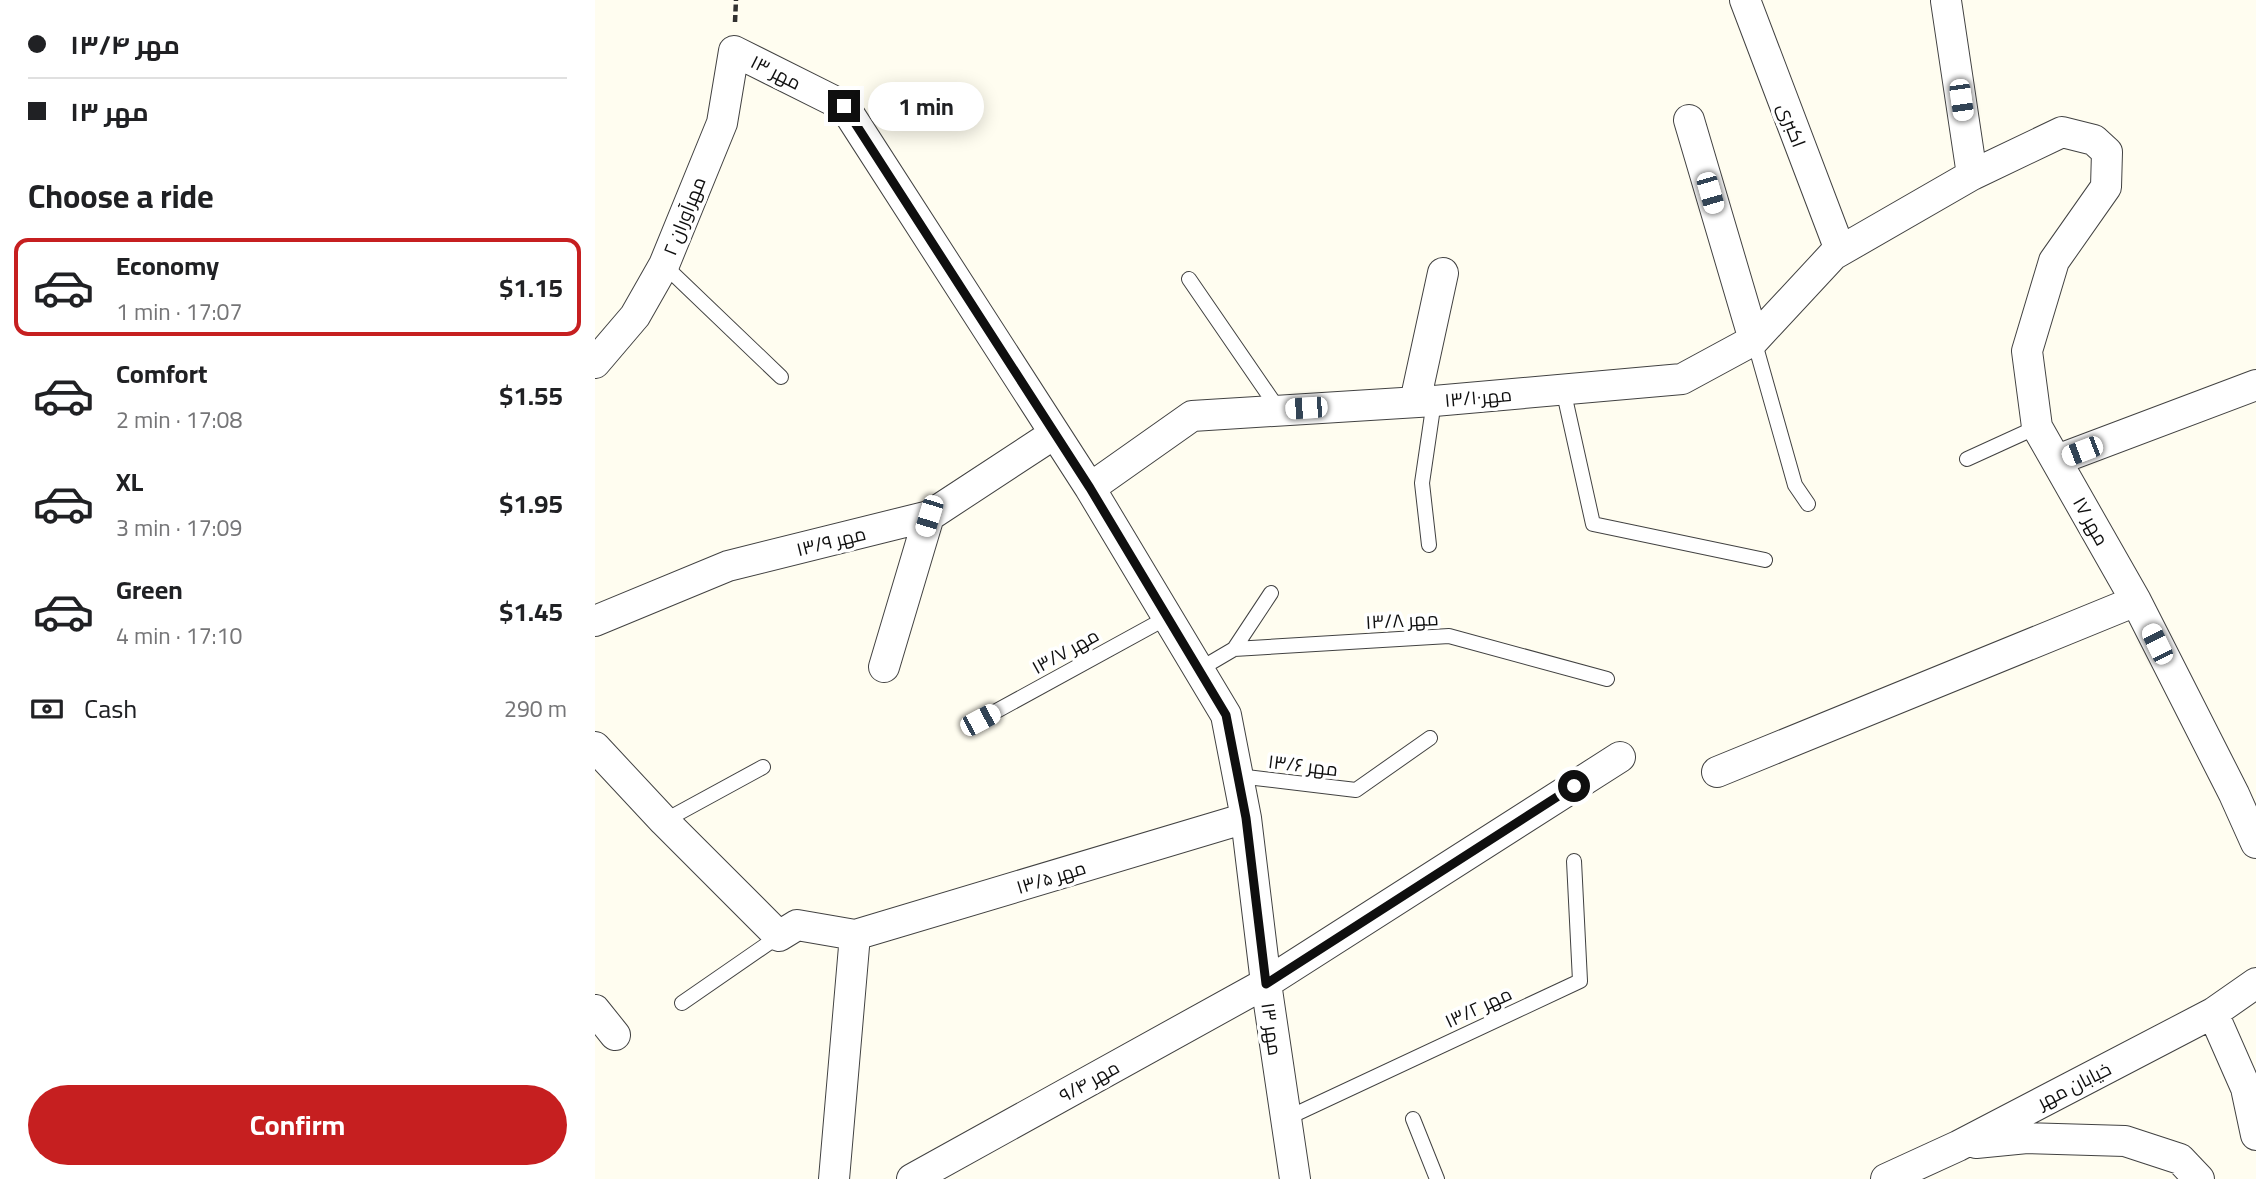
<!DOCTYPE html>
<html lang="en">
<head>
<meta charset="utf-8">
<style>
  :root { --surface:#fff; --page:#f2f2f2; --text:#202124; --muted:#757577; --line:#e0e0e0; --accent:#c61f20 }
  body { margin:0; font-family:Georgia,Cairo,serif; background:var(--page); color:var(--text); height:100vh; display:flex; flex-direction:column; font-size:26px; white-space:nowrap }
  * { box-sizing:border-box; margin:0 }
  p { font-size:23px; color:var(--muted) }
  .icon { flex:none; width:38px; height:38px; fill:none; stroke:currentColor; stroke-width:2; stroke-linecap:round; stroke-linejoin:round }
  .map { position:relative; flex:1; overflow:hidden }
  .panel { display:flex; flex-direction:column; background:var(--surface); width:595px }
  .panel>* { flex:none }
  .guide { display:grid; align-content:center; height:154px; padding:0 28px; background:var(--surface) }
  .end { position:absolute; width:32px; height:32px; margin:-16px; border:9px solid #0f0f0f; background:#fff; box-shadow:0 0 0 4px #fff }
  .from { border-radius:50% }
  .bubble { position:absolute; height:49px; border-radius:24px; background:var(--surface); box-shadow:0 4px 18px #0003; font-size:23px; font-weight:700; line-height:49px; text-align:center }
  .car { position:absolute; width:21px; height:42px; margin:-21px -10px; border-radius:9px; box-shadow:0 0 5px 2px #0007; background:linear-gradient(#fff 24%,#345 0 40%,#fff 0 76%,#345 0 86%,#fff 0) }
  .guide b { display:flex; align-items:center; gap:24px; height:66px; font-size:26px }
  .guide b+b { border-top:2px solid var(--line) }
  .guide i { width:18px; height:18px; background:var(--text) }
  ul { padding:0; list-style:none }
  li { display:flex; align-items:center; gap:21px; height:98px; margin:0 14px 10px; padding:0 14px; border:4px solid transparent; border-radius:14px }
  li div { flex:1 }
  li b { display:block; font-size:26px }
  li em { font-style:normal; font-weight:700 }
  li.selected { border-color:var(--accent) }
  li>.icon { width:63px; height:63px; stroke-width:1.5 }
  h2 { padding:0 28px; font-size:32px; line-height:84px }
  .pay { display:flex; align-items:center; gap:18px; height:77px; padding:0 28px; font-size:26px }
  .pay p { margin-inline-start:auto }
  .primary-button { display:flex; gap:14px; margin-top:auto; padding:14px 28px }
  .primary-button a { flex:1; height:80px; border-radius:42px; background:var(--accent); color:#fff; font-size:28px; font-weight:700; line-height:80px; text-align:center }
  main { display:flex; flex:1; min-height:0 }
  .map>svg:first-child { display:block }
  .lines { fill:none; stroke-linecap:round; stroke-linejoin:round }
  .service-casing { stroke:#424242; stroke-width:16 }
  .minor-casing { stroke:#424242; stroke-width:32 }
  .path { stroke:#313131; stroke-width:4.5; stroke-dasharray:7 3.5; stroke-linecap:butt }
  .service { stroke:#fff; stroke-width:14 }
  .minor { stroke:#fff; stroke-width:30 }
  .route { stroke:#0f0f0f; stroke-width:9 }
  .labels { text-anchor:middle; stroke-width:7; stroke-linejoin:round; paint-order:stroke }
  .street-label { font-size:19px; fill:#0f0f0f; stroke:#fff }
</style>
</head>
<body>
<main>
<section class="panel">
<div class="guide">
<b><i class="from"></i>مهر ۱۳/۴</b>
<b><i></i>مهر ۱۳</b>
</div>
<h2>Choose a ride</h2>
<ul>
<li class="selected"><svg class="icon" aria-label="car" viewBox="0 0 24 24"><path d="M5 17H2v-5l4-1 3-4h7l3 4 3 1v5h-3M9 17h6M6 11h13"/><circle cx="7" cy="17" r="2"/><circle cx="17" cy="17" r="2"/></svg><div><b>Economy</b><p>1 min · 17:07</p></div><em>$1.15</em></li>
<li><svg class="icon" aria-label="car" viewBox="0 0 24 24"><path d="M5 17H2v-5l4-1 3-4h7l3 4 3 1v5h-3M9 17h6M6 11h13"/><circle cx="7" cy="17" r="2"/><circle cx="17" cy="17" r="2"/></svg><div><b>Comfort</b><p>2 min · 17:08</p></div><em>$1.55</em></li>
<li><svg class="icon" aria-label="car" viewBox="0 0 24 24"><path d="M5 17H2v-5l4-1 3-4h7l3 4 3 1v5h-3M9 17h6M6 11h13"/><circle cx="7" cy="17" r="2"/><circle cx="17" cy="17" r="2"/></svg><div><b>XL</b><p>3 min · 17:09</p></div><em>$1.95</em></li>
<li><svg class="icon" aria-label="car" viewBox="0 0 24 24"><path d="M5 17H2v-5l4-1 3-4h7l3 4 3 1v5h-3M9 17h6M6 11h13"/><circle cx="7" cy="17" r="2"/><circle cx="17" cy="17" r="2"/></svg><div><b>Green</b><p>4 min · 17:10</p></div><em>$1.45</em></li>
</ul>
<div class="pay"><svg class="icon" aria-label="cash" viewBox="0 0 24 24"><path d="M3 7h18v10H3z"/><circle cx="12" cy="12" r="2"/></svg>Cash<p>290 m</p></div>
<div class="primary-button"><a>Confirm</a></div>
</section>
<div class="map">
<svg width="1661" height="1179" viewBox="0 0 1661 1179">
  <rect width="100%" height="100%" fill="#fffdf0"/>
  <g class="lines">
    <g class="service-casing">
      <path id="service" d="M 69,265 L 186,377
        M 594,279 L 684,410
        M 1159,340 L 1200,485 L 1213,504
        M 968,389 L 998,524 L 1170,560
        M 1372,459 L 1442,427
        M 834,545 L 827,483 L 839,401
        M 639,649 L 676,593
        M 605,669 L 639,649 L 854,636 L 1012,679
        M 385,720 L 573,617
        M 643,776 L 761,790 L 835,738
        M 69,821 L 168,767
        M 87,1003 L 184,936
        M 690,1119 L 985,981 L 979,861
        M 818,1119 L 842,1179"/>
    </g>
    <g class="minor-casing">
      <path id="minor" d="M 1150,0 L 1245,250
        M 1351,1 L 1377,175
        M 1094,120 L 1159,340
        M 0,363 L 40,316 L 69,265 L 127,123 L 139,51 L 249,106 L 495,488 L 631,715 L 651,818 L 671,983 L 700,1179
        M 820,402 L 848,273
        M 1462,460 L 1661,385
        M 495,488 L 597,416 L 839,401 L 1087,379 L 1159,340 L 1238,255 L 1377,175 L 1467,132 L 1499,140 L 1512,152 L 1511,187 L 1459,261 L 1432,351 L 1442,427 L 1541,601 L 1639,794 L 1661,843
        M 0,621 L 133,566 L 334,516 L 459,434
        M 289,667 L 334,516
        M 0,747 L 69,821 L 184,936 L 202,925 L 260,935 L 651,818
        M 1122,772 L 1541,601
        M 0,1010 L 20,1035
        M 1618,1013 L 1651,1088 L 1661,1135
        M 1381,1143 L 1432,1138 L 1530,1141 L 1585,1159 L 1604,1179
        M 239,1179 L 260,935
        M 317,1179 L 671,983 L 1025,757
        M 1291,1179 L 1363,1146 L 1618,1013 L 1661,983"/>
    </g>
    <path class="path" d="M 140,22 L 141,0"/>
    <use href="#service" class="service"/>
    <use href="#minor" class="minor"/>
  </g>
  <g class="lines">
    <path class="route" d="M 249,106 L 495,488 L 631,715 L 651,818 L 671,984 L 979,786"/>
  </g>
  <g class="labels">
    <g class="street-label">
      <text transform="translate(181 72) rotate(27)" y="7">مهر ۱۳</text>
      <text transform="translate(1197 125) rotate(69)" y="7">اکبری</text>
      <text transform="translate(89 216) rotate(-68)" y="7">مهرآوران ۲</text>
      <text transform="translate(883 397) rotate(-5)" y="7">مهر۱۳/۱۰</text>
      <text transform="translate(1496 521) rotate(61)" y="7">مهر ۱۷</text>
      <text transform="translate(236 541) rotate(-14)" y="7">مهر ۱۳/۹</text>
      <text transform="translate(807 620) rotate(-3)" y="7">مهر ۱۳/۸</text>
      <text transform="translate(470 651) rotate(-29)" y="7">مهر ۱۳/۷</text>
      <text transform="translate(708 765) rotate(7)" y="7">مهر ۱۳/۶</text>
      <text transform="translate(456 877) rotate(-17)" y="7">مهر ۱۳/۵</text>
      <text transform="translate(883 1007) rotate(-25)" y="7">مهر ۱۳/۲</text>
      <text transform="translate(677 1029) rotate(82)" y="7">مهر ۱۳</text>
      <text transform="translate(494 1081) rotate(-29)" y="7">مهر ۹/۴</text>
      <text transform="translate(1479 1085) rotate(-27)" y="7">خیابان مهر</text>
    </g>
  </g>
</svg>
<i class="end from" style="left:979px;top:786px"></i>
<i class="end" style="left:249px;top:106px"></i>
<div class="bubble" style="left:273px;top:82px;width:116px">1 min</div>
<i class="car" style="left:1366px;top:100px;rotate:172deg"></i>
<i class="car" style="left:1115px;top:193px;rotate:164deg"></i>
<i class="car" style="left:711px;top:408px;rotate:266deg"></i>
<i class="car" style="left:1487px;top:451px;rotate:249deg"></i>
<i class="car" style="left:334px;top:516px;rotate:197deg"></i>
<i class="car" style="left:1562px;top:644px;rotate:334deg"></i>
<i class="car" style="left:385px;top:720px;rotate:62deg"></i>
</div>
</main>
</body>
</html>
